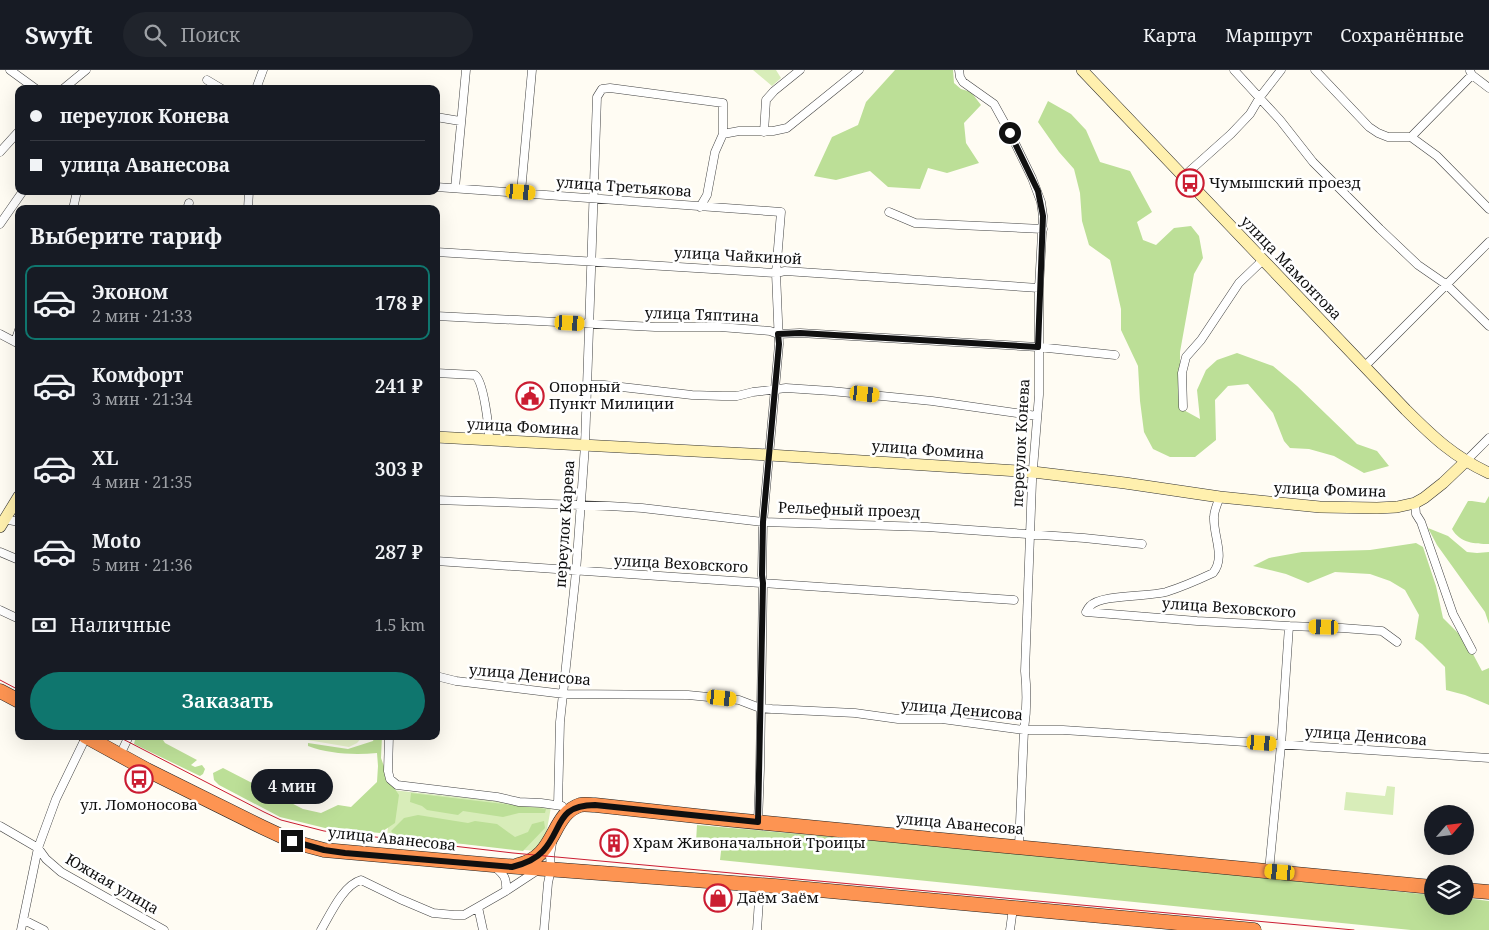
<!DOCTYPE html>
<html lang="ru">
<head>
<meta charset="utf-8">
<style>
  :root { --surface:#171b24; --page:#20242c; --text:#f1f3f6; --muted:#9ea1a6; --line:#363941; --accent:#0f766e }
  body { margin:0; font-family:"Noto Serif",serif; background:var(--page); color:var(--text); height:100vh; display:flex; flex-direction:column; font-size:19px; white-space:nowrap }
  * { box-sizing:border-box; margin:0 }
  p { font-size:16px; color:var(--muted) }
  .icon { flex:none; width:28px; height:28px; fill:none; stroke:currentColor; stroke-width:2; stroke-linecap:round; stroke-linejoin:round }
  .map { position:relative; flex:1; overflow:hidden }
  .drawer { position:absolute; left:15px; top:135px; width:425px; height:535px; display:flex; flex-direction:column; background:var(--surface); border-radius:10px; box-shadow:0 5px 20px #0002 }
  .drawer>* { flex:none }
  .guide { position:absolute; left:15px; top:15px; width:425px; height:110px; border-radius:10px; box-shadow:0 5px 20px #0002; display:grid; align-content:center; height:110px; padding:0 15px; background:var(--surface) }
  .needle { width:32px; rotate:62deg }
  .buttons { position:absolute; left:1424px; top:735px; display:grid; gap:10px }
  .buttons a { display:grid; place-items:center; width:50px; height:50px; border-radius:50%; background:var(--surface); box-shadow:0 5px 20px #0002; font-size:25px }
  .end { position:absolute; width:22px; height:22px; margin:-11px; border:6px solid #101010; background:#fff; box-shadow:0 0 0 2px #fff }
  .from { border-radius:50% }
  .bubble { position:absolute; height:35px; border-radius:18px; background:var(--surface); box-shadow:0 5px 20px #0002; font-size:16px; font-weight:600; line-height:35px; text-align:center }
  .car { position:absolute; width:15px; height:30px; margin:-15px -8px; border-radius:6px; box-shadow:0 0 4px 1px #0007; background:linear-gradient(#f5c518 24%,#345 0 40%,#f5c518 0 76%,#345 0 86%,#f5c518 0) }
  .guide b { display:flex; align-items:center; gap:18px; height:48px; font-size:19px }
  .guide b+b { border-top:1px solid var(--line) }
  .guide i { width:12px; height:12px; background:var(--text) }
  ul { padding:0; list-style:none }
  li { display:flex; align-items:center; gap:15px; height:75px; margin:0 10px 8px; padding:0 5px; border:2px solid transparent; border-radius:10px }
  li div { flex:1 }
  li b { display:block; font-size:19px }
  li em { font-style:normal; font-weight:600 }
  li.active { border-color:var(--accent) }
  li>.icon { width:45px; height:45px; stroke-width:1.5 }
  h2 { padding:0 15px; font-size:22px; line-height:60px }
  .pay { display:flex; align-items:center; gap:12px; height:55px; padding:0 15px; font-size:19px }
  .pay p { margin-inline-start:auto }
  .primary-button { display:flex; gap:10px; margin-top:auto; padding:10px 15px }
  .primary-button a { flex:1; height:58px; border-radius:30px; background:var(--accent); color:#fff; font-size:20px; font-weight:600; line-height:58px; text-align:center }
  header { display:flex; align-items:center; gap:30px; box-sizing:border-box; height:70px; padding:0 25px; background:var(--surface); border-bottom:1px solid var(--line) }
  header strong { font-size:24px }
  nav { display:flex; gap:28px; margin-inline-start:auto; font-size:18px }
  .search { width:350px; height:45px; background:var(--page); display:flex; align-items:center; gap:12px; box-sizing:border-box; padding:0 18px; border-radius:28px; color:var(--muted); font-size:19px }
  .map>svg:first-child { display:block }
  .green { fill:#d8edb9 }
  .forest { fill:#bcdf97 }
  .pitch { fill:#e8f4cb }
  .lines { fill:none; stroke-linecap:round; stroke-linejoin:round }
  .street-casing { stroke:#434343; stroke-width:9 }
  .secondary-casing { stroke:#323232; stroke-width:12 }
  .highway-casing { stroke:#212121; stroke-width:15 }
  .street { stroke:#fff; stroke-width:8 }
  .secondary { stroke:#fff0ae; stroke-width:11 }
  .highway { stroke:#fd9452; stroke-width:14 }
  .tram { stroke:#cb1d32; stroke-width:1 }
  .route { stroke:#101010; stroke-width:6 }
  .labels { text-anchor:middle; stroke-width:5; stroke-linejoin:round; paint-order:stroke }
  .poi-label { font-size:15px; fill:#101010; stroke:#fff; text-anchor:start }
  .street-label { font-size:15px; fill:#101010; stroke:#fff }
</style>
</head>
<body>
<header>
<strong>Swyft</strong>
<div class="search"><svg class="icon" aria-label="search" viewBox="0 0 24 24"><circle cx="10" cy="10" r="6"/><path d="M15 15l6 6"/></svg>Поиск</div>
<nav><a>Карта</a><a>Маршрут</a><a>Сохранённые</a></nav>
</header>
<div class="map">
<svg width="1489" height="860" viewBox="0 0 1489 860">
  <rect width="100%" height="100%" fill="#fffcf3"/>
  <path class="green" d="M 753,0 L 776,0 L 781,8 L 772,16 Z
    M 1387,716 L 1395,717 L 1393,745 L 1344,740 L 1346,722 L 1385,726 Z
    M 392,720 L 551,737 L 546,765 L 535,781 L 387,766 Z"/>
  <path class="forest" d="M 895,0 L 953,0 L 954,13 L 961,19 L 971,22 L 981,35 L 964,53 L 966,73 L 979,93 L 947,103 L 928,98 L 920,119 L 888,117 L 870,101 L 836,110 L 814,106 L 832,67 L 858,55 L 866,32 Z
    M 1048,31 L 1071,44 L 1086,60 L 1100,92 L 1130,101 L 1152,142 L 1137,152 L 1143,170 L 1156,175 L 1174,158 L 1191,156 L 1199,166 L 1203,188 L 1194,204 L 1180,282 L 1180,338 L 1200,349 L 1197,320 L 1206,300 L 1217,290 L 1237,283 L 1273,296 L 1297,316 L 1357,374 L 1377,381 L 1389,396 L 1364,403 L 1334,386 L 1309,379 L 1290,378 L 1284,371 L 1273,343 L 1248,314 L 1228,316 L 1215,330 L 1216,370 L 1195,387 L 1170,387 L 1153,379 L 1144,362 L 1140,331 L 1138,296 L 1121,260 L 1121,239 L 1110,190 L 1089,175 L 1082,151 L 1080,123 L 1074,99 L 1059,82 L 1038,52 Z
    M 1489,426 L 1489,474 C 1475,474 1460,473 1452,459 L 1468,431 L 1472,431 L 1485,433 Z
    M 1428,458 L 1448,466 L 1467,482 L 1477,483 L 1489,482 L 1489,554 L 1485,542 L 1437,475 Z
    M 1416,473 L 1423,477 L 1436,516 L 1443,548 L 1466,571 L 1482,601 L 1489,598 L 1489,635 L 1465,625 L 1446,620 L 1445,597 L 1422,574 L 1415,569 L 1419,545 L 1405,520 L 1390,511 L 1370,504 L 1335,502 L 1308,513 L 1286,504 L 1253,496 L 1269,488 L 1302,482 L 1370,480 Z
    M 136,666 L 164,666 L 163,670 L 165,673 L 197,690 L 191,695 L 195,697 L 202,695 L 205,699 L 203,704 L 200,706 L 134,674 Z
    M 375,666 L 382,666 L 381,688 L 389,710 L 399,725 L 395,753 L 380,763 L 325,758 L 280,747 L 219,715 L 214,710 L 213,703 L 223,698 L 303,739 L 321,743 L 338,735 L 351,737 L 377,712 L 378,696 L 377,683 C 354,685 329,684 308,676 L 308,673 L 348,679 L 373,671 Z
    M 411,723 L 546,739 L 545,743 L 519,743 L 503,747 L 463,741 L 458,745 L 427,740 L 422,736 L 410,732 Z
    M 418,745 L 468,753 L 475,751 L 497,754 L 515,767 L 528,762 L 532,754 L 544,751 L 545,758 L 523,781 L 395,766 L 391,761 L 404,748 Z
    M 697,755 L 1018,783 L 1432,825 L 1432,836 L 1465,836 L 1465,828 L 1489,831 L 1489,860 L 1411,860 L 720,790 L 722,773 L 696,772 Z"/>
  <path class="pitch" d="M 284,666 L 363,666 L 357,673 L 349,677 Z"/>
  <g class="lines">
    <g class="street-casing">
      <path id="street" d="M 10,0 L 36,19
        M 959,0 L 960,7 L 963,12 L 994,34 L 1010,63 L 1032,108 L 1041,132 L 1043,146 L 1039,218 L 1039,325 L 1032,411 L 1025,601 C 1027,621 1027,640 1024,660 L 1019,776
        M 1234,0 L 1280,50 L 1313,92 L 1380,159 L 1418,195 L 1447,215 L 1489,256
        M 1315,0 L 1369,57 L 1378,63 L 1388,67 L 1411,67 L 1437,86 L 1489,139
        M 1470,1 L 1472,5 L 1489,18
        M 207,10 L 222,19
        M 63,19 L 86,0
        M 256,19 L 263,0
        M 436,47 L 460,51
        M 764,62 L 766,30 L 774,21 L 800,0
        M 723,64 L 739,61 L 773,61 L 787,58 L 859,0
        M 1411,67 L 1472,5
        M 0,82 L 19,61
        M 1184,106 L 1231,64 L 1250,44 L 1260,27 L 1281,0
        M 436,117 L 781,142 L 776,203 L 779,274 L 763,452 L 762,505 L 763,513 L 760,699 L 758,752
        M 455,118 L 466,0
        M 521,122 L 532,0
        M 73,139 L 77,121
        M 187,139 L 189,133
        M 248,139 L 249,121
        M 889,142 L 915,153 L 1043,159
        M 0,154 L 23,121
        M 436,182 L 776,203 L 785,201 L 1039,218
        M 436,246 L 655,257 L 720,257 L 770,261 L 778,264 L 800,263 L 1038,277 L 1115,285
        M 0,264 L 19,274
        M 15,272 L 19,260
        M 1365,296 L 1489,172
        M 436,303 L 475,305 C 484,312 489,358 489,370
        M 587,315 L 604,315 L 692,325 L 722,326 L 737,326 L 753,322 L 786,318 L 831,321 L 932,331 L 1037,346
        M 1183,337 L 1182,303 L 1186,287 L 1201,270 L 1239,213 L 1263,190
        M 1465,392 L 1489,368
        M 1220,427 C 1217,434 1214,441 1214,447 C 1213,466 1226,487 1213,503 C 1198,510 1182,517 1166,522 C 1148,527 1101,524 1090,536 C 1088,538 1087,540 1086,542 L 1197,551 L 1289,556 L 1342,558 L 1382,561 L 1397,572
        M 436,430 L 609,436 L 642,438 L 763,452 L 927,457 L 1084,468 L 1142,474
        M 1415,433 L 1416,444 L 1421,452 L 1453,544 L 1472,580
        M 4,449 L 19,452
        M 0,482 L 19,490
        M 436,491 L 1014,530
        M 0,540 L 19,549
        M 436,606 L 456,611 L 564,624 L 688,625 L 739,630 L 760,638 L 772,639 L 855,643 L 898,649 L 942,649 L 1024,660 L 1063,660 L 1489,688
        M 389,666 L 388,701 L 390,709 L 397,715 L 497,727 L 519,732 L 541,733 L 562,736
        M 120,685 L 129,666
        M 558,735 L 560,652 L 576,502 L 585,375 L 597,27 L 602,19 L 610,18 L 723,33 L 723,64 L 715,82 L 707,125 L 700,137
        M 0,756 L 38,778 L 46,789 L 61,802 L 164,860
        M 494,796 C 504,805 507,807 506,821
        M 1269,801 L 1281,675 L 1289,556
        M 24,850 L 44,860
        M 21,860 L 38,778 L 56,729 L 86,667
        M 321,860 C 330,845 343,815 361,810 L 400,829 L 433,843 L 454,845 L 464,845 L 478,837
        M 483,860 L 478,837 L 506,821 L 538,800
        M 544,860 L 548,813 L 551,799 L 550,786 L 552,773
        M 757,860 L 760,815
        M 1010,860 L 1013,838"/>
    </g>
    <g class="secondary-casing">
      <path id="secondary" d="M 1082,0 L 1406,340 C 1433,367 1454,387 1489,403
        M 436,367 L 769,385 L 1033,402 L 1125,413 L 1220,427 L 1320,437 L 1377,438 L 1397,437 L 1415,433 L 1424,428 L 1443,413 L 1465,392
        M 0,457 L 19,426"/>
    </g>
    <g class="highway-casing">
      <path id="highway" d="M 0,621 L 19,631
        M 85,666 L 147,700 L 262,757 L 294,772 L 324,780 L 493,795 L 775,816 L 1254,860
        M 518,795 C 557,787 550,745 580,735 C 584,734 590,735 595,735 L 724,749 L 1432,817
        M 1465,820 L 1489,822"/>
    </g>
    <use href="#street" class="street"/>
    <use href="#secondary" class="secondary"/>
    <use href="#highway" class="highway"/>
    <path class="tram" d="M 0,610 L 19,620
      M 117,666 L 264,742 L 281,750 L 324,761 L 513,783 L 1354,860"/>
  </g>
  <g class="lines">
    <path class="route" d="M 292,771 L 324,780 L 345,783 L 512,797 C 524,794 535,790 543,781 C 563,759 556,735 595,735 L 758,752 L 763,513 L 762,505 L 763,452 L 779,274 L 778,264 L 800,263 L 1038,277 L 1043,146 L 1038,121 L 1010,63"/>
  </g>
  <defs>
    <g id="bus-ring" transform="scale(1.4375)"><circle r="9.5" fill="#fff" stroke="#cb1d32" stroke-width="1.5"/><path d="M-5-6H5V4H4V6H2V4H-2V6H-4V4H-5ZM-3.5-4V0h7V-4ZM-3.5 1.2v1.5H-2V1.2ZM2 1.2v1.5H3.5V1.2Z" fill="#cb1d32"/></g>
    <g id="civic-ring" transform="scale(1.4375)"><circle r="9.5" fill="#fff" stroke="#cb1d32" stroke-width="1.5"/><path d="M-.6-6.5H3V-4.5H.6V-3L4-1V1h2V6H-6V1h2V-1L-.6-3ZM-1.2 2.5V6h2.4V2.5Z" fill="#cb1d32"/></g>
    <g id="building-ring" transform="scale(1.4375)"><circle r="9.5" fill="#fff" stroke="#cb1d32" stroke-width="1.5"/><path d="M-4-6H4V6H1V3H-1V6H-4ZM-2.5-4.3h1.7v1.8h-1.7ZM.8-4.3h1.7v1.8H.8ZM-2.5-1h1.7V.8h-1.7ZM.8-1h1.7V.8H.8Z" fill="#cb1d32"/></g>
    <g id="shop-ring" transform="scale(1.4375)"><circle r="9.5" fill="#fff" stroke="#cb1d32" stroke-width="1.5"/><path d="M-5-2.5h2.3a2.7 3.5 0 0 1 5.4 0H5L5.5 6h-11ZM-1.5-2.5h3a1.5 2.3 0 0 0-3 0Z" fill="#cb1d32"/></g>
  </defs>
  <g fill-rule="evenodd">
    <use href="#bus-ring" x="1190" y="113"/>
    <use href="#civic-ring" x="530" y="326"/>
    <use href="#bus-ring" x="139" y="709"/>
    <use href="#building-ring" x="614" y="773"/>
    <use href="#shop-ring" x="718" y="828"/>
  </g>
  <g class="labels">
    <g class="poi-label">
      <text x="1209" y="118">Чумышский проезд</text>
      <text x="549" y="322">Опорный<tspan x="549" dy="17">Пункт Милиции</tspan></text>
      <text x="139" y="740" text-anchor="middle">ул. Ломоносова</text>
      <text x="633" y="778">Храм Живоначальной Троицы</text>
      <text x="737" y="833">Даём Заём</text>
    </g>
    <g class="street-label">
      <text transform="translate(624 117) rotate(4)" y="5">улица Третьякова</text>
      <text transform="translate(738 186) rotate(3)" y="5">улица Чайкиной</text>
      <text transform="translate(1291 198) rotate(46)" y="5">улица Мамонтова</text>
      <text transform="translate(702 245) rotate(2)" y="5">улица Тяптина</text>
      <text transform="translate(523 357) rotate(3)" y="5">улица Фомина</text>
      <text transform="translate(1021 373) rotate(-87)" y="5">переулок Конева</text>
      <text transform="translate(928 380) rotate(4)" y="5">улица Фомина</text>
      <text transform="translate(1330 420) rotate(2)" y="5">улица Фомина</text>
      <text transform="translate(849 440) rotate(2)" y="5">Рельефный проезд</text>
      <text transform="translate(565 454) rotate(-86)" y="5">переулок Карева</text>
      <text transform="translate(681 494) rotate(3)" y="5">улица Веховского</text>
      <text transform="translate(1229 538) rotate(4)" y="5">улица Веховского</text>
      <text transform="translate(530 605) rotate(5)" y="5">улица Денисова</text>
      <text transform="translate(962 640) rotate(5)" y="5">улица Денисова</text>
      <text transform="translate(1366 666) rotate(4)" y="5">улица Денисова</text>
      <text transform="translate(960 754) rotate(5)" y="5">улица Аванесова</text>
      <text transform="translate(392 769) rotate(6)" y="5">улица Аванесова</text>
      <text transform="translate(112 814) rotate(30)" y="5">Южная улица</text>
    </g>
  </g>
</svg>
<div class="buttons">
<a><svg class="needle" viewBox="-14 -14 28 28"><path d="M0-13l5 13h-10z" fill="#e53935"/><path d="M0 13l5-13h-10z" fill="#9ea1a6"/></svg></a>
<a><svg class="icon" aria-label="layers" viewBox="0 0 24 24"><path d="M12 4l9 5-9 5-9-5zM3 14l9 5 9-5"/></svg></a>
</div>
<i class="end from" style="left:1010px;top:63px"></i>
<i class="end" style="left:292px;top:771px"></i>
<div class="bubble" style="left:251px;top:699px;width:82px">4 мин</div>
<i class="car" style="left:521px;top:122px;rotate:95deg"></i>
<i class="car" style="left:570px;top:253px;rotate:93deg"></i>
<i class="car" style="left:865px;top:324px;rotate:96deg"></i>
<i class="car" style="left:1324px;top:557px;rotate:272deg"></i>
<i class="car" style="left:722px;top:628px;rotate:96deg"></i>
<i class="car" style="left:1262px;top:673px;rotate:94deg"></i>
<i class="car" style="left:1280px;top:802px;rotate:275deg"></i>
<div class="guide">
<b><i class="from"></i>переулок Конева</b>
<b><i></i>улица Аванесова</b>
</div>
<section class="drawer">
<h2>Выберите тариф</h2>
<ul>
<li class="active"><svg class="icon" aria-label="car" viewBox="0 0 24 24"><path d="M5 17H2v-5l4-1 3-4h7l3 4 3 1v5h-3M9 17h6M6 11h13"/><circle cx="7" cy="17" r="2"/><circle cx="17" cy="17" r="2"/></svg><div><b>Эконом</b><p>2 мин · 21:33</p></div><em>178 ₽</em></li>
<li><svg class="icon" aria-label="car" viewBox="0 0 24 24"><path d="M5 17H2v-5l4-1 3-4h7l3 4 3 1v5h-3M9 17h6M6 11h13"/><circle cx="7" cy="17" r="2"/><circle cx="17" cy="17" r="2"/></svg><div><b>Комфорт</b><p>3 мин · 21:34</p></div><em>241 ₽</em></li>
<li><svg class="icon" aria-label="car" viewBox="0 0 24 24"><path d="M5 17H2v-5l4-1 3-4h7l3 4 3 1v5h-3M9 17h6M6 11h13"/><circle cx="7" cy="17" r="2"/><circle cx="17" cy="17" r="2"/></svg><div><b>XL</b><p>4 мин · 21:35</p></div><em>303 ₽</em></li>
<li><svg class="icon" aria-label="car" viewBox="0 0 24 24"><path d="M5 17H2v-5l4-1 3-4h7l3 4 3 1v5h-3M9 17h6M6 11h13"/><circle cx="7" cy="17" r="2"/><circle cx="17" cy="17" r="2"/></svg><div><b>Moto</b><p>5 мин · 21:36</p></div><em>287 ₽</em></li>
</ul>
<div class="pay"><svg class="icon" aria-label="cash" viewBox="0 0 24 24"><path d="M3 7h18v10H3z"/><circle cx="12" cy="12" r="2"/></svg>Наличные<p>1.5 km</p></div>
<div class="primary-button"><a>Заказать</a></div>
</section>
</div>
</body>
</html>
